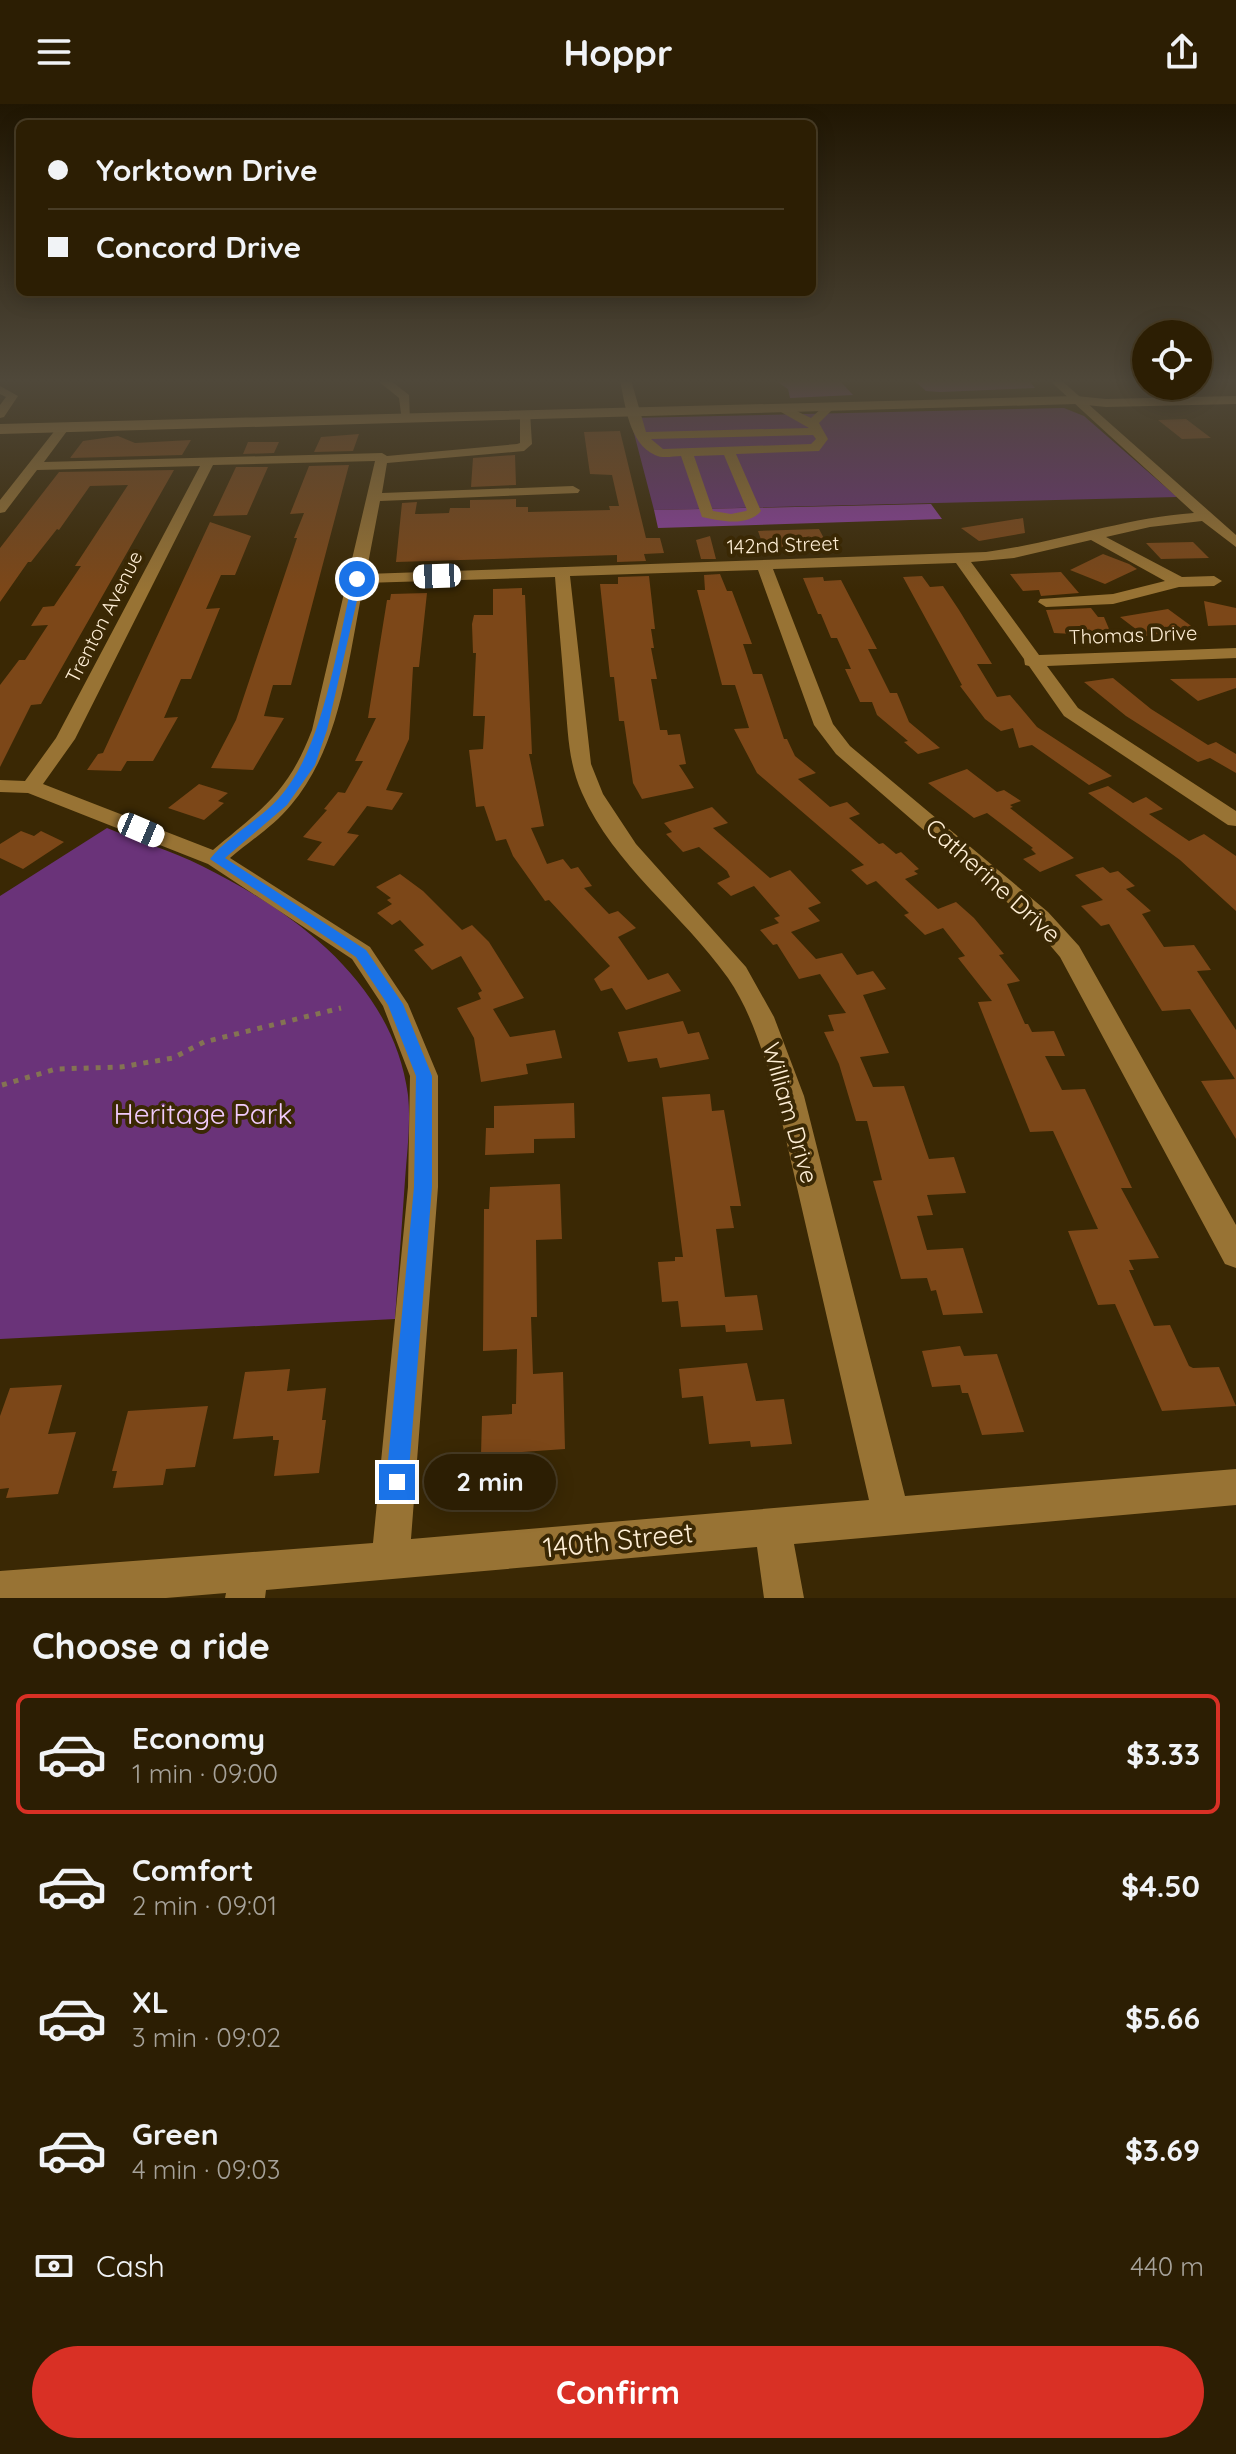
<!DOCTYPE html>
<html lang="en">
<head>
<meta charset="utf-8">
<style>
  :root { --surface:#2c1e03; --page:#34270d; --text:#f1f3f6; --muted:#a6a29a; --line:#483c25; --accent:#d93025 }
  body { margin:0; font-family:Quicksand,sans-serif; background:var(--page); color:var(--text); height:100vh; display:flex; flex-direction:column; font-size:30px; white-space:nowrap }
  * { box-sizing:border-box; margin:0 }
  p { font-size:26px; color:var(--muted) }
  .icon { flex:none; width:44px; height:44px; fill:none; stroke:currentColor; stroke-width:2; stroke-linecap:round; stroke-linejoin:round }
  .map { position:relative; height:1494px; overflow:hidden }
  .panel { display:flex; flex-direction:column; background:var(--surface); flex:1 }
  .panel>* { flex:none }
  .banner { position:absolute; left:16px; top:16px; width:800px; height:176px; border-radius:12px; box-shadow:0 4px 20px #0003,0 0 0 2px var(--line); display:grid; align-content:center; height:176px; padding:0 32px; background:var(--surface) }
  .tools { position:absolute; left:1132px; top:216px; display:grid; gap:16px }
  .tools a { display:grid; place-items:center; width:80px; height:80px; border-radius:50%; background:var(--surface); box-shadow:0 4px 20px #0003,0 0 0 2px var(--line); font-size:40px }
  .end { position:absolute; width:36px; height:36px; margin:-18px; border:10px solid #1a73e8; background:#fff; box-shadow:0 0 0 4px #fff }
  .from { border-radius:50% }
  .bubble { position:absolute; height:56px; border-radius:28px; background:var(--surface); box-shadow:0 4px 20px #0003,0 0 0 2px var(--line); font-size:26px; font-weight:700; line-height:56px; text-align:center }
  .car { position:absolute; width:24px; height:48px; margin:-24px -12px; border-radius:10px; box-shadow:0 0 6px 2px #0007; background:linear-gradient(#fff 24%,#345 0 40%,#fff 0 76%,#345 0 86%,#fff 0) }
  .banner b { display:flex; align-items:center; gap:28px; height:76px; font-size:30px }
  .banner b+b { border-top:2px solid var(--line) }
  .banner i { width:20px; height:20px; background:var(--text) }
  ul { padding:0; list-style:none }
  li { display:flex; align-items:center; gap:24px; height:120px; margin:0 16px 12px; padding:0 16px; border:4px solid transparent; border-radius:12px }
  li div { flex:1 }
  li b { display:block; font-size:30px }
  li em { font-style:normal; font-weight:700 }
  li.current { border-color:var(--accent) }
  li>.icon { width:72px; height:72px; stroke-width:1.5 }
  h2 { padding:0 32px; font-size:36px; line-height:96px }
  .pay { display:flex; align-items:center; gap:20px; height:88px; padding:0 32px; font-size:30px }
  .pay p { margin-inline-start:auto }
  .cta { display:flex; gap:16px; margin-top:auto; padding:16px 32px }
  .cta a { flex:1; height:92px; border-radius:48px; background:var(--accent); color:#fff; font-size:32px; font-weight:700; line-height:92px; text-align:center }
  header { display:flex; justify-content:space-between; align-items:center; height:104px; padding:0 32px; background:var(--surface); font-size:36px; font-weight:700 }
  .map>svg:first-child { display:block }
  .green { fill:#6a3379 }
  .forest { fill:#8c40a0 }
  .building { fill:#7c4718 }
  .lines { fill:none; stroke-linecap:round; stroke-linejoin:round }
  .path { stroke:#847353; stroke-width:5; stroke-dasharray:5 7; stroke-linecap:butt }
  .minor { fill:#987334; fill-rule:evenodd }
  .major { fill:#9f793a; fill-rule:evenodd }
  .route { fill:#1a73e8 }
  .labels { text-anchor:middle; stroke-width:8; stroke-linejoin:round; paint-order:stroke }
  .far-street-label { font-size:20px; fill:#ffefd6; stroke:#3a2804 }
  .street-label { font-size:24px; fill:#ffefd6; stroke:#3a2804 }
  .near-park-label { font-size:28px; fill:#f0cafb; stroke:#3a2804 }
  .near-street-label { font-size:28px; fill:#ffefd6; stroke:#3a2804 }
</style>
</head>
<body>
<header><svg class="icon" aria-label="menu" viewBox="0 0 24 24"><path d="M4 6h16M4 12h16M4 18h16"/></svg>Hoppr<svg class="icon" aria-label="share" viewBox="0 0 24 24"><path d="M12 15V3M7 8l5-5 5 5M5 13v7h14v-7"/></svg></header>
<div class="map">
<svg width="1236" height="1494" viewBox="0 0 1236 1494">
  <rect width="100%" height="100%" fill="#3a2804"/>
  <path class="green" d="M 1064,304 L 1084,312 L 1177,393 L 654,406 L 630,314 Z
    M 107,724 C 138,737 172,747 202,762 C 297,809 393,880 408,991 C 411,1019 407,1048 405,1076 C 402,1122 398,1169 395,1215 L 0,1235 L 0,792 Z"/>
  <path class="forest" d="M 775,276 L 839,276 L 853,291 L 790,294 L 788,285 Z
    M 914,276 L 1028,276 L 1035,284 L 940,288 L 926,287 Z
    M 931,400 L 942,415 L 658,424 L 654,406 Z"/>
  <path class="building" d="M 1186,315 L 1211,334 L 1182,335 L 1158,316 Z
    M 620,327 L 646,434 L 660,434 L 664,449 L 644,450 L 646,457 L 617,458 L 617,451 L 396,458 L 402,399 L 417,398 L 415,410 L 420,410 L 449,409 L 450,404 L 470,404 L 470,396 L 516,395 L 516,403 L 528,403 L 528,408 L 610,406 L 609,402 L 619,402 L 612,371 L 590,370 L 584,328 Z
    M 359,330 L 353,347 L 314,348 L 321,333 Z
    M 118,332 L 135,339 L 191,336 L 182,351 L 70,354 L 83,337 Z
    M 248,338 L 279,338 L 274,349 L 243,350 Z
    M 515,351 L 516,381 L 471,383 L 473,354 Z
    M 349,361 L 291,581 L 273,581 L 264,612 L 284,614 L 253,666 L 211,664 L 236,616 L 297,434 L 294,434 L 304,409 L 290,410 L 309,362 Z
    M 236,363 L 268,363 L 247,411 L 213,412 Z
    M 174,366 L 41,600 L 31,601 L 0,663 L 0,581 L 19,556 L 25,556 L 48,521 L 31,522 L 43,503 L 54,502 L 81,462 L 75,462 L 128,381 L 90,382 L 59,426 L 57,425 L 31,458 L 28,458 L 0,498 L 0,444 L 59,368 Z
    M 1023,414 L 1025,429 L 979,437 L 961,424 Z
    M 210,418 L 251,432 L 235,471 L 221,471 L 206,505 L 220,504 L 191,575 L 181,575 L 164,614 L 178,613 L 153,657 L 127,657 L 121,667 L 87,666 L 98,650 L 103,649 Z
    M 819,425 L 828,442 L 764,444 L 758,427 Z
    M 710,432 L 716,455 L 701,455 L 696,436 Z
    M 1193,438 L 1209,454 L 1161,455 L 1146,439 Z
    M 1103,450 L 1129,460 L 1137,465 L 1105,480 L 1070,466 Z
    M 1061,468 L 1079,489 L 1041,492 L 1039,486 L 1023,487 L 1010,470 Z
    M 720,470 L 727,487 L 732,487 L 752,540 L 743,540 L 753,570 L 762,570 L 784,635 L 787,635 L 795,652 L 816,669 L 798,675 L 830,703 L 847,698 L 860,710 L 849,714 L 879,740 L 883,739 L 896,750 L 901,748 L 919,765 L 914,767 L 918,770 L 905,775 L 938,805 L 956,798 L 974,814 L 1004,850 L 999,851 L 1020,877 L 1007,880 L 1025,920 L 1028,920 L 1032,928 L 1054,927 L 1065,952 L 1045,952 L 1062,986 L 1085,985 L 1132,1084 L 1121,1084 L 1159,1154 L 1129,1156 L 1134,1166 L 1129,1166 L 1154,1222 L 1170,1221 L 1189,1262 L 1193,1264 L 1219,1263 L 1236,1302 L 1162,1307 L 1115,1200 L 1098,1201 L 1068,1127 L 1098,1125 L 1053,1027 L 1030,1028 L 978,898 L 992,897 L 958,854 L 965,852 L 943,824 L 925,831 L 904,811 L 909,809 L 876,777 L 867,781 L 851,766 L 864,761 L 757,669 L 734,625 L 749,624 L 735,581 L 722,581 L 697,486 L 705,486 L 704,471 Z
    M 649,472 L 655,525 L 651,525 L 654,544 L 651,544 L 657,575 L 651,575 L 660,626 L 667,626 L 668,631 L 680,630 L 686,660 L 679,661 L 694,684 L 642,695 L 633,679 L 624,617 L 619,617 L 614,573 L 610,573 L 600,480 L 618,480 L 618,473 Z
    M 922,472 L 930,483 L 943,482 L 959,506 L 992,560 L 977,560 L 997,593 L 1010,591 L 1037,623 L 1112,672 L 1089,681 L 1032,641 L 1019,644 L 1013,624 L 1001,627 L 985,615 L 960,582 L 962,581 L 903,473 Z
    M 823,473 L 824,477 L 841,476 L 877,545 L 868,545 L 890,589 L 897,589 L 909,618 L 940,644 L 918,650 L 904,638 L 908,637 L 877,611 L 872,598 L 860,598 L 845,565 L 851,565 L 837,534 L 831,534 L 821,510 L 818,510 L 803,474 Z
    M 522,484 L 522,491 L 525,491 L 532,650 L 529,650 L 544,722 L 531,724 L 547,760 L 563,755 L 571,765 L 578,763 L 592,782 L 584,784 L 609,810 L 618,807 L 636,824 L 618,833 L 648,876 L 668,869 L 681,887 L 626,906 L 612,884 L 601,887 L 594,875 L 610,862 L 549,796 L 545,797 L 513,752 L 506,735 L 496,737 L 484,702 L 476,703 L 469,646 L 483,645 L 485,612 L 473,612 L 476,549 L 473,549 L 472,520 L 474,511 L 493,511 L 493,485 Z
    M 427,489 L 419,563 L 413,563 L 409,635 L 386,686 L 403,689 L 392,706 L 367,702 L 347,729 L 359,731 L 334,762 L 307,756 L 322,738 L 303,733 L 327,706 L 324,705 L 338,688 L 345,689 L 363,657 L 355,657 L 376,614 L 368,614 L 387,496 L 390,496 L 391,490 Z
    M 1204,497 L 1236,504 L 1236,521 L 1208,522 Z
    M 1091,504 L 1098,513 L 1104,513 L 1112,532 L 1054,529 L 1046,506 Z
    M 1168,505 L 1194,524 L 1145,532 L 1120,513 Z
    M 1113,574 L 1151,605 L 1208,641 L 1216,638 L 1236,650 L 1236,669 L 1210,654 L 1198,658 L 1126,612 L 1084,578 Z
    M 1236,574 L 1236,584 L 1198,597 L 1170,575 Z
    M 967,665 L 997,688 L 1004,686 L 1021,697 L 1010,701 L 1013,703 L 1010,704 L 1074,754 L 1040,768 L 1023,755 L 1036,750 L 1031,745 L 1033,744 L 987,709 L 974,714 L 928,679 Z
    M 199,680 L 228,689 L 218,697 L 224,699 L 204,716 L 168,704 Z
    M 1108,682 L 1133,699 L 1146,693 L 1163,705 L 1149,710 L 1189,737 L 1204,730 L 1236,752 L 1236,807 L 1180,756 L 1088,689 Z
    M 712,703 L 728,719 L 713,724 L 770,774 L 790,766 L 821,799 L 808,804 L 820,817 L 791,828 L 816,855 L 842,849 L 857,871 L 873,867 L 886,885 L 863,891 L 889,949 L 860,953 L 873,983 L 904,982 L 929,1055 L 954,1053 L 966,1089 L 927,1091 L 933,1111 L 917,1112 L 927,1146 L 963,1144 L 983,1209 L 943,1211 L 936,1186 L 931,1187 L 927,1174 L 901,1175 L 873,1077 L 882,1076 L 867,1017 L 856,1017 L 839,960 L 824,928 L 834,927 L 828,911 L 846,909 L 820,870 L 799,875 L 777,840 L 773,841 L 760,826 L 779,819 L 774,814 L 780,812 L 754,782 L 731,792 L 717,779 L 730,773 L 727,767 L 699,743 L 683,748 L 666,730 L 672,728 L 664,719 Z
    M 21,727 L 34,732 L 41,727 L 64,738 L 23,765 L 0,754 L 0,740 Z
    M 1103,763 L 1110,769 L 1118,767 L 1135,782 L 1126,785 L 1151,807 L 1142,810 L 1164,843 L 1194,841 L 1211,866 L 1197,867 L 1236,926 L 1236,1035 L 1201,977 L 1235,975 L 1190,905 L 1162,907 L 1109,820 L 1101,822 L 1081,802 L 1103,796 L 1075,771 Z
    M 400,770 L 423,787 L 462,826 L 472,821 L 489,838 L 524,894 L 493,905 L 510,933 L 555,926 L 562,954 L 526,960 L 528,970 L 481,978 L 474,934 L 457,904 L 481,895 L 478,889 L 482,887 L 461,852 L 432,866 L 414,846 L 424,841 L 400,816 L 392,821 L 377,809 L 392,800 L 387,796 L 391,794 L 376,783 Z
    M 683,917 L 688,930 L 699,928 L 709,955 L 660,964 L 657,954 L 628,958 L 618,928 Z
    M 710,990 L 712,1007 L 724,1006 L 741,1102 L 730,1102 L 734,1124 L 716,1125 L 725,1193 L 757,1191 L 763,1226 L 726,1228 L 725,1221 L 681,1223 L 678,1197 L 662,1198 L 658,1158 L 675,1157 L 675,1153 L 683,1153 L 662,993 Z
    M 574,999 L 575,1034 L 534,1035 L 534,1049 L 485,1051 L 486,1024 L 494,1024 L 494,1002 Z
    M 560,1080 L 562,1135 L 536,1136 L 537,1213 L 531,1213 L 533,1270 L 563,1268 L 565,1345 L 481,1351 L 482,1312 L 512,1310 L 512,1300 L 516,1300 L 517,1245 L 483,1247 L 484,1105 L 489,1105 L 490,1083 Z
    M 960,1242 L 964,1252 L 997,1250 L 1024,1328 L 982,1331 L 968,1289 L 962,1289 L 960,1281 L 932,1283 L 922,1247 Z
    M 747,1259 L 756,1297 L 784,1295 L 792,1340 L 751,1343 L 750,1337 L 709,1340 L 703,1292 L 682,1294 L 679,1265 Z
    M 290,1265 L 287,1287 L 326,1284 L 322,1316 L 326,1316 L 319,1369 L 274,1372 L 279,1336 L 273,1336 L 273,1332 L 233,1335 L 245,1268 Z
    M 62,1281 L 48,1330 L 76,1328 L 58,1390 L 6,1394 L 9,1384 L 0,1385 L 0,1312 L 10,1284 Z
    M 208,1302 L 195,1363 L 166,1365 L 163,1381 L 113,1384 L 117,1367 L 112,1367 L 128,1307 Z"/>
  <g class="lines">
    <path class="path" d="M 2,981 L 56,965 L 121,963 L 173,954 L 204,938 L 341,904"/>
    <path class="minor" d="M 377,276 L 390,276 L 409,291 L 410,317 L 402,317 L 399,294 Z
      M 620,276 L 631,276 L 646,328 L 809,324 L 774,304 L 784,301 L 811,314 L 825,301 L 835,303 L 819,319 L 828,335 L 819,347 L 736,350 L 761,407 C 748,423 720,417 702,413 L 681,352 C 673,352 663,355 655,351 C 629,340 625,300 620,276 ZM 813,331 L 816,335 L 811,340 L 663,345 L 651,335 ZM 724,351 L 747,406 L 746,407 L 731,410 L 713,407 L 694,352 Z
      M 1049,276 L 1061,276 L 1236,431 L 1236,443 L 1202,417 L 1150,423 L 1106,433 L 1182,473 L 1214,472 L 1222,477 L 1214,482 L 1179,483 L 1113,500 L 1046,503 L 1038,498 L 1040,495 L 1113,490 L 1165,477 L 1091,436 L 1014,454 L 971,458 L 1039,551 L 1236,544 L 1236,554 L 1047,562 L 1078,604 L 1236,707 L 1236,722 L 1228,721 L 1064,612 L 1029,562 L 1025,561 L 1024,555 L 956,459 L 773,465 L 833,620 L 850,642 L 1048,808 L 1079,842 L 1236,1121 L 1236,1164 L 1225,1160 L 1060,853 L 1032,820 L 836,650 L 814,621 L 758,466 L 570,472 L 591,660 L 603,690 L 636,740 L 746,863 L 774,913 L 804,992 L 905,1392 L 1236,1365 L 1236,1401 L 794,1440 L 804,1494 L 764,1494 L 757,1443 L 266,1486 L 265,1494 L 225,1494 L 226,1489 L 166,1494 L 0,1494 L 0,1467 L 373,1439 L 408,1083 L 410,972 L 383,902 L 352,855 L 208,760 L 28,689 L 0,688 L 0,676 L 25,677 L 56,634 L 200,362 L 37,366 L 5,408 L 0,409 L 0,396 L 60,320 L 70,323 L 44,358 L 382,349 L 387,352 L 517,340 L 520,339 L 520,311 L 530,308 L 532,340 L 524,347 L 387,359 L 382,389 L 573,382 L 580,386 L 578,389 L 380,397 L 366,470 L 986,448 C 1056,439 1123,414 1194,409 ZM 375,357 L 312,626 C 288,689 263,704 213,746 L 43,680 L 75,635 L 213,361 ZM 555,473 C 558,513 562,553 565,594 C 568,627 568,658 582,689 C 614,762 683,810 728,874 C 752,909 764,952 776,992 L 869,1396 L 411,1435 L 438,1083 L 438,972 L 408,900 L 370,843 L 230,754 C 250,737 275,721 291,701 C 342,641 348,553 364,479 Z
      M 0,282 L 18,292 L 4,313 L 0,314 L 0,301 L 6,293 L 0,290 Z"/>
    <path class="major" d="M 1076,292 L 1106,295 L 1236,292 L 1236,300 L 1106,303 L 1076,300 L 0,330 L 0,320 Z"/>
  </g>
  <linearGradient id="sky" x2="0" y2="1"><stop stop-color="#201602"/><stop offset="0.57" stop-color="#4f483a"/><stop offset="1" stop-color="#4f483a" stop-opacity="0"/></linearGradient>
  <rect width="1236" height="486" fill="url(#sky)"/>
  <path class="route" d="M 357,472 L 362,475 L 327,626 L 315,661 L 287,701 L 225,754 L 366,846 L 403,900 L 432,972 L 432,1083 L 408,1378 L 404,1386 L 397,1389 L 389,1386 L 386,1378 L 414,1083 L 416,972 L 388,901 L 356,853 L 210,755 C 229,731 259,717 279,694 C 324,644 337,541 353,475 Z"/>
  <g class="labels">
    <g class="far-street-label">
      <text transform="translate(783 441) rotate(-2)" y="7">142nd Street</text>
      <text transform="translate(104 513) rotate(-63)" y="7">Trenton Avenue</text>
      <text transform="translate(1133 531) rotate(-2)" y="7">Thomas Drive</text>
    </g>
    <g class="street-label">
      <text transform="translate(993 777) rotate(42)" y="8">Catherine Drive</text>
      <text transform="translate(790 1009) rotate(74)" y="8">William Drive</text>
    </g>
    <g class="near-park-label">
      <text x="203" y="1020">Heritage Park</text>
    </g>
    <g class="near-street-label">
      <text transform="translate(618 1436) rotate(-6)" y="10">140th Street</text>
    </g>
  </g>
</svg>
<div class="tools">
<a><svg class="icon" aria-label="locate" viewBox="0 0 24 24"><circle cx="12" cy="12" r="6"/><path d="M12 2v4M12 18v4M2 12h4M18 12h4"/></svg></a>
</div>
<i class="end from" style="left:357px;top:475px"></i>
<i class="end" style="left:397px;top:1378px"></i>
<div class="bubble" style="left:424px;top:1350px;width:132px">2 min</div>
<i class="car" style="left:437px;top:472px;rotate:268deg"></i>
<i class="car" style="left:141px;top:726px;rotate:113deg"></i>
<div class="banner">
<b><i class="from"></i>Yorktown Drive</b>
<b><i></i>Concord Drive</b>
</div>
</div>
<section class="panel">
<h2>Choose a ride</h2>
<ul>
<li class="current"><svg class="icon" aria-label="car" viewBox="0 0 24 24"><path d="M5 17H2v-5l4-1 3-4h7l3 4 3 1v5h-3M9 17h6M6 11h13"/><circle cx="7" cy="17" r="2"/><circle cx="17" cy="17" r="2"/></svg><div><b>Economy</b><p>1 min · 09:00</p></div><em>$3.33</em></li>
<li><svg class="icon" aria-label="car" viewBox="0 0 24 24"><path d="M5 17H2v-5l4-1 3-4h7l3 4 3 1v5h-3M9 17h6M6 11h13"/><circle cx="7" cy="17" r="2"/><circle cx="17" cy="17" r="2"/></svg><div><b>Comfort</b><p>2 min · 09:01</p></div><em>$4.50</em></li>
<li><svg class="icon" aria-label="car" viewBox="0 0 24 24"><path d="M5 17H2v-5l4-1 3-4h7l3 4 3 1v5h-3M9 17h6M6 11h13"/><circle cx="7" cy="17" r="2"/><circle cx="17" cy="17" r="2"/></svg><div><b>XL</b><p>3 min · 09:02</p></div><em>$5.66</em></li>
<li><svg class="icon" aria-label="car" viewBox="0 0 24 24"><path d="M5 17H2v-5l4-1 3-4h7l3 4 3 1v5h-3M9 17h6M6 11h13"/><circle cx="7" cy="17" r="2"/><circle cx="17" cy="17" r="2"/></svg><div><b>Green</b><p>4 min · 09:03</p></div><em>$3.69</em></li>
</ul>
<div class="pay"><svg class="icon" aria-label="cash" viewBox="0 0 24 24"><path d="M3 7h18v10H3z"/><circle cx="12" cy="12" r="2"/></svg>Cash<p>440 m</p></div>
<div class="cta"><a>Confirm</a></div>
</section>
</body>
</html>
